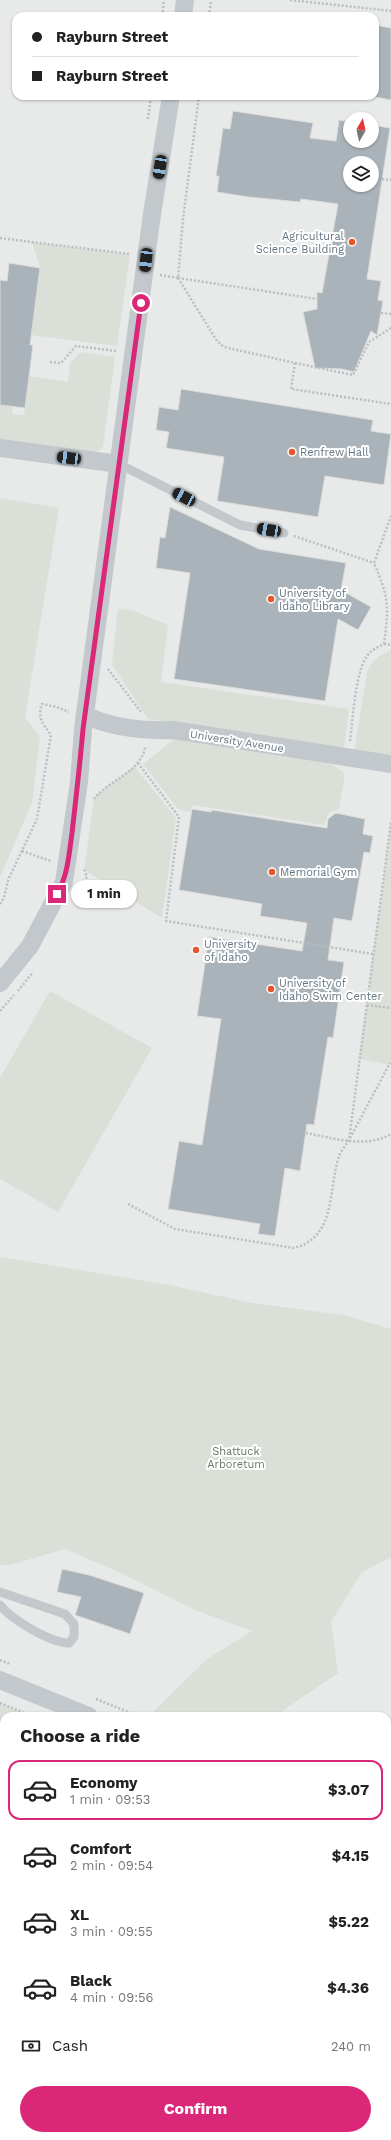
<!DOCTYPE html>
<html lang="en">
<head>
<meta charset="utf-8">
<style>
  :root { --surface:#fff; --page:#f6f6f6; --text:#222; --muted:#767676; --line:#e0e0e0; --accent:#db2777 }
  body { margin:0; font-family:"Work Sans",sans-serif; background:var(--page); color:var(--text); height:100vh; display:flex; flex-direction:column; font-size:15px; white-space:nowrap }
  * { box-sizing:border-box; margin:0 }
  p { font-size:13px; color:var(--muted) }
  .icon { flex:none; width:22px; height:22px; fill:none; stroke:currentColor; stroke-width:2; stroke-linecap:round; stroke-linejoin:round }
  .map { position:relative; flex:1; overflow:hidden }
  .sheet { position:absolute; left:0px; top:1712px; width:391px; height:428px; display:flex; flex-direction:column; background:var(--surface); border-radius:12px 12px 0 0; box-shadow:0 1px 3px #0004 }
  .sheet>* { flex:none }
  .top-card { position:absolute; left:12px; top:12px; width:367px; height:88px; border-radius:12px; box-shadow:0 1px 3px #0004; display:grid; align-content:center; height:88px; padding:0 20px; background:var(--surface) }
  .needle { width:26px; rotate:9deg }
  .controls { position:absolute; left:343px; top:112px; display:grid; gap:8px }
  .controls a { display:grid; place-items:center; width:36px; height:36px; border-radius:50%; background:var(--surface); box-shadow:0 1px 3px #0004; font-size:20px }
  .end { position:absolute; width:18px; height:18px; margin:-9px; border:5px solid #db2777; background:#fff; box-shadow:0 0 0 2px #fff }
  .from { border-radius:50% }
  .bubble { position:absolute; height:28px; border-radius:14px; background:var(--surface); box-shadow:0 1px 3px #0004; font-size:13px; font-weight:700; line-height:28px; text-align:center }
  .car { position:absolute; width:12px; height:24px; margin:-12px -6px; border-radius:5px; box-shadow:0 0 3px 1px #0007; background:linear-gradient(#222 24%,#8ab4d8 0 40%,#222 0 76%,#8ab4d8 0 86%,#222 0) }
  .top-card b { display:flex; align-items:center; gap:14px; height:38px; font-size:15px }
  .top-card b+b { border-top:1px solid var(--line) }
  .top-card i { width:10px; height:10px; background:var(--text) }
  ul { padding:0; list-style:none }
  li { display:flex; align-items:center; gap:12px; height:60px; margin:0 8px 6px; padding:0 12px; border:2px solid transparent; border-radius:12px }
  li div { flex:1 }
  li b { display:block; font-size:15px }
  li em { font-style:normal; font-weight:700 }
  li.active { border-color:var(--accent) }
  li>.icon { width:36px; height:36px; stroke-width:1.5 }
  h2 { padding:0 20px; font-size:18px; line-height:48px }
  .pay { display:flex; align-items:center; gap:10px; height:44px; padding:0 20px; font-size:15px }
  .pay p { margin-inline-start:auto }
  .action { display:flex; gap:8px; margin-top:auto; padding:8px 20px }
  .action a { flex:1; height:46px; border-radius:24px; background:var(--accent); color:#fff; font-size:16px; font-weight:700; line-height:46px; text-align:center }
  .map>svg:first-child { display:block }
  .built { fill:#e8e9e9; fill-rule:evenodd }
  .green { fill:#dadfd7 }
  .building { fill:#aab3b9; stroke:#dcdcda; fill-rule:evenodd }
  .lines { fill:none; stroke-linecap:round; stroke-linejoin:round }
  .path { stroke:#bbbfc2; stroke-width:2.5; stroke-dasharray:2 2; stroke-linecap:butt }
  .lane { stroke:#c3c8cc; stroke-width:9 }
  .street { stroke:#c3c8cc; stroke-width:18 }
  .route { stroke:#db2777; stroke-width:5 }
  .poi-dot { fill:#e4572e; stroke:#fff; stroke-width:1.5 }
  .labels { text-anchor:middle; stroke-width:4; stroke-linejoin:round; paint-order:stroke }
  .poi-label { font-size:11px; fill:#657683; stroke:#fff; text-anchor:start }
  .street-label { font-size:11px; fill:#657683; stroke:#fff }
  .park-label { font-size:11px; fill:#687a64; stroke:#fff }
</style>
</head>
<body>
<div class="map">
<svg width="391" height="2140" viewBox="0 0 391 2140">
  <rect width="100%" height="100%" fill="#fafaf8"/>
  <path class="built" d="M 0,0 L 391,0 L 391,1991 L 387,1991 L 387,1716 L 4,1716 L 4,1948 L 0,1948 ZM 16,16 L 375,16 L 375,96 L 16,96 ZM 350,119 L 372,119 L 372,141 L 350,141 ZM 350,163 L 372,163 L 372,185 L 350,185 Z"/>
  <path class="green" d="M 32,242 L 130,255 L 117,346 L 31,335 L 40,268 Z
    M 81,352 L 115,357 L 103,447 L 97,452 L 0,442 L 0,405 L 13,407 L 12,414 L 24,415 L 29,376 L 68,382 L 70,363 Z
    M 0,498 L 59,508 L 25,717 L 40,737 L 32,803 L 0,877 Z
    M 118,609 L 132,610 L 168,625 L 161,682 L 349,709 L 344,749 L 148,719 L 112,665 Z
    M 391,650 L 391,759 L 354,752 L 367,672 C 373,660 378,655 391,650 Z
    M 174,739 L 332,764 L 345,774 L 339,809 L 329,813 L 324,825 L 192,805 L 190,812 L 178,809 L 143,764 Z
    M 134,766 L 176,818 L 162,918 L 84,870 L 94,797 Z
    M 391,822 L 391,1065 L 359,1059 Z
    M 50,991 L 152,1048 L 58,1212 L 0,1179 L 0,1078 Z
    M 0,1257 L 169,1285 L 252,1303 L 343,1315 L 391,1329 L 391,1557 L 362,1572 L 331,1622 L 338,1673 L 275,1716 L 154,1716 L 151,1714 L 207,1659 L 252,1631 L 195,1610 L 123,1574 L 65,1549 L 10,1565 L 0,1565 Z
    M 0,1703 L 31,1716 L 4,1716 L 4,1948 L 0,1948 Z"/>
  <path class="building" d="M 375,25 L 391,28 L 391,100 L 375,97 Z
    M 233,111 L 313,123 L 310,138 L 336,141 L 339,120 L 350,122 L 350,141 L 372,141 L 372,125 L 390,128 L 367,279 L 381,281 L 378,300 L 383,301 L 377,335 L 371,331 L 354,372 L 342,369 L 315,368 L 303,312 L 317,309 L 317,292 L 322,293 L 338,204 L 301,199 L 300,202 L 248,197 L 217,192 L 219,176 L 216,176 L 223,128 L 230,129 ZM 350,163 L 372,163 L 372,185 L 350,185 Z
    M 9,263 L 40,268 L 30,345 L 33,345 L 25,408 L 0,405 L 0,280 L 7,281 Z
    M 181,389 L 373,420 L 371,431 L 391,434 L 384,485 L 325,476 L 318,517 L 217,501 L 224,457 L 166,448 L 169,432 L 156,430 L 159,407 L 178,410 Z
    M 170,507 L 259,549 L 346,563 L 341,590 L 371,607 L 358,630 L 338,619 L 325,701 L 174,679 L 190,573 L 156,568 L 160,537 L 165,538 Z
    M 192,809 L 211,812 L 212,810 L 327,828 L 328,819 L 336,813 L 365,819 L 363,834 L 373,836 L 370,853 L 364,852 L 352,921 L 334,918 L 328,960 L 344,962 L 333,1038 L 328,1037 L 314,1125 L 307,1124 L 300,1171 L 285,1168 L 275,1236 L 258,1234 L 260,1224 L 168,1209 L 179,1141 L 202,1145 L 221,1019 L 197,1016 L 209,937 L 302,951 L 307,923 L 260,916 L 262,904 L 179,890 Z
    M 62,1569 L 89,1575 L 144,1593 L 130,1634 L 75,1615 L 81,1597 L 57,1592 Z"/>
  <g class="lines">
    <path class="path" d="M 290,0 L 391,11
      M 162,16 L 164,0
      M 209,16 L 211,0
      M 148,119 L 151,96
      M 382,179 L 391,180
      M 0,238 L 129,254
      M 160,275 L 178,278 L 183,219 L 199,96
      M 178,278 L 217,341 L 224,347 L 295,363 L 291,389 L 391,404
      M 178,278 L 317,299
      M 381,313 L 391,314
      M 50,362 L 61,363 L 76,346 L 116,351
      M 295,363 L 353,375 L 369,342 L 391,328
      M 294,536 L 374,563
      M 384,644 L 391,645
      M 108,669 L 141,712
      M 350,741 C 353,720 355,672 367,656 C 371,650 378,647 384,644 C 389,606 389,598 374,563 L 391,516
      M 138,763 L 179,817 L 166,921 L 373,954
      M 94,799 C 108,780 141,773 145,747
      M 22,851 L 51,861
      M 81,885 L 87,877 L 84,869
      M 0,904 L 4,898 L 8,880 L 37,819 L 51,735 C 43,724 37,718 42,704 L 57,707 L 69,712
      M 18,991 L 33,972
      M 367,1005 L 391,1008
      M 0,1011 L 14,995
      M 306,1133 C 333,1138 366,1149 391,1134
      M 350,1138 L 390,1063
      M 128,1204 L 175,1229 L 294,1248 C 337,1237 328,1189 339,1156 C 341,1151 346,1145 349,1140 L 391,822
      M 0,1660 L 10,1664
      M 96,1699 L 138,1716
      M 0,1703 L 32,1716
      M 387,1817 L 391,1817
      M 0,1842 L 4,1840
      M 387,2120 L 391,2084
      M 385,2140 L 386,2136"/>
    <path class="lane" d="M 119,464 L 240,525 L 284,533
      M 0,1592 L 65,1614 L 74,1624 L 74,1637 L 69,1643 C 51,1643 12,1620 0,1605"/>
    <path class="street" d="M 183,16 L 185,0
      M 0,448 L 119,464
      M 85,715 C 112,728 143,731 173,730 L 391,764
      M 0,983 L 30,946 L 64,882 L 79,782 L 83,729 L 152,214 L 171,96
      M 0,1680 L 89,1716
      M 387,1798 L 391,1798
      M 109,2136 L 110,2140"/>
  </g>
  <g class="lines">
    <path class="route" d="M 57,894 C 68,875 69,854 72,833 C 76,798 80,764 83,729 L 141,303"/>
  </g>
  <g class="poi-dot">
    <circle cx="352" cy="242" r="4"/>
    <circle cx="292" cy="452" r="4"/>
    <circle cx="271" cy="599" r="4"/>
    <circle cx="272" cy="872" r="4"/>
    <circle cx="196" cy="950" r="4"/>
    <circle cx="271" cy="989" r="4"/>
  </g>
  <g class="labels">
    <g class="poi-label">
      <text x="344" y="240" text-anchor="end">Agricultural<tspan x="344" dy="13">Science Building</tspan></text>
      <text x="300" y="456">Renfrew Hall</text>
      <text x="279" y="597">University of<tspan x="279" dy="13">Idaho Library</tspan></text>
      <text x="280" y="876">Memorial Gym</text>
      <text x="204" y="948">University<tspan x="204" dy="13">of Idaho</tspan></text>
      <text x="279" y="987">University of<tspan x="279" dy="13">Idaho Swim Center</tspan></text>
    </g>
    <g class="street-label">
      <text transform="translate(237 741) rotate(9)" y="4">University Avenue</text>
    </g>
    <g class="park-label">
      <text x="236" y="1455">Shattuck<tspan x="236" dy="13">Arboretum</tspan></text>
    </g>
  </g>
</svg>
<div class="controls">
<a><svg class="needle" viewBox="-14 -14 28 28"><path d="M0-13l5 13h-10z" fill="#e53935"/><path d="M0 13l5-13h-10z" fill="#767676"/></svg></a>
<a><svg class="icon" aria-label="layers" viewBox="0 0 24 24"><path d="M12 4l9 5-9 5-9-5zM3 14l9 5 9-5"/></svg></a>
</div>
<i class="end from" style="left:141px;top:303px"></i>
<i class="end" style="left:57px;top:894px"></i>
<div class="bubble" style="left:71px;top:880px;width:66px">1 min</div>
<i class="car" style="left:160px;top:167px;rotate:189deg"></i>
<i class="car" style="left:146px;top:260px;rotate:186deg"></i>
<i class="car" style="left:69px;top:458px;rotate:277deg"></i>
<i class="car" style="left:184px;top:497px;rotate:298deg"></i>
<i class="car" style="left:269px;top:530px;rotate:280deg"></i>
<div class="top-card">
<b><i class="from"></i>Rayburn Street</b>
<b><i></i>Rayburn Street</b>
</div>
<section class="sheet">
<h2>Choose a ride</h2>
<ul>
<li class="active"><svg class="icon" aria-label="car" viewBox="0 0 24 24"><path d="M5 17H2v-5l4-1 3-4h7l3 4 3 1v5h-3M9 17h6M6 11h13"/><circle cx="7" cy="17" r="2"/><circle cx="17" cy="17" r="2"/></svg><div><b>Economy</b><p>1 min · 09:53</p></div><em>$3.07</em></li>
<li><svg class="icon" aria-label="car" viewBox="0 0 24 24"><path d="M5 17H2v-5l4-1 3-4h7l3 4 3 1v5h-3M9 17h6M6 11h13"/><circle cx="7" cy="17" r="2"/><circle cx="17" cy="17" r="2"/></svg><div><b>Comfort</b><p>2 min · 09:54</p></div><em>$4.15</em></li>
<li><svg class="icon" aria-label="car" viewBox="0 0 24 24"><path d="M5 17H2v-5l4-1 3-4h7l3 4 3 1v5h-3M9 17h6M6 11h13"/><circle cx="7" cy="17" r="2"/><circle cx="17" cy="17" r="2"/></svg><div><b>XL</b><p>3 min · 09:55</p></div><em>$5.22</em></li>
<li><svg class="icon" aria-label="car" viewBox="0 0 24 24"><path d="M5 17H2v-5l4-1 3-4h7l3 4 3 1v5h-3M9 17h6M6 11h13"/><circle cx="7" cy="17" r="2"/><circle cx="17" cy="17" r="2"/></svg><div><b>Black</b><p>4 min · 09:56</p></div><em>$4.36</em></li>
</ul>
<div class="pay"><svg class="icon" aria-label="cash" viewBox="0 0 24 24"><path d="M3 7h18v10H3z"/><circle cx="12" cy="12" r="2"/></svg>Cash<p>240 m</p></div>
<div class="action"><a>Confirm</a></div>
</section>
</div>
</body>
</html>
